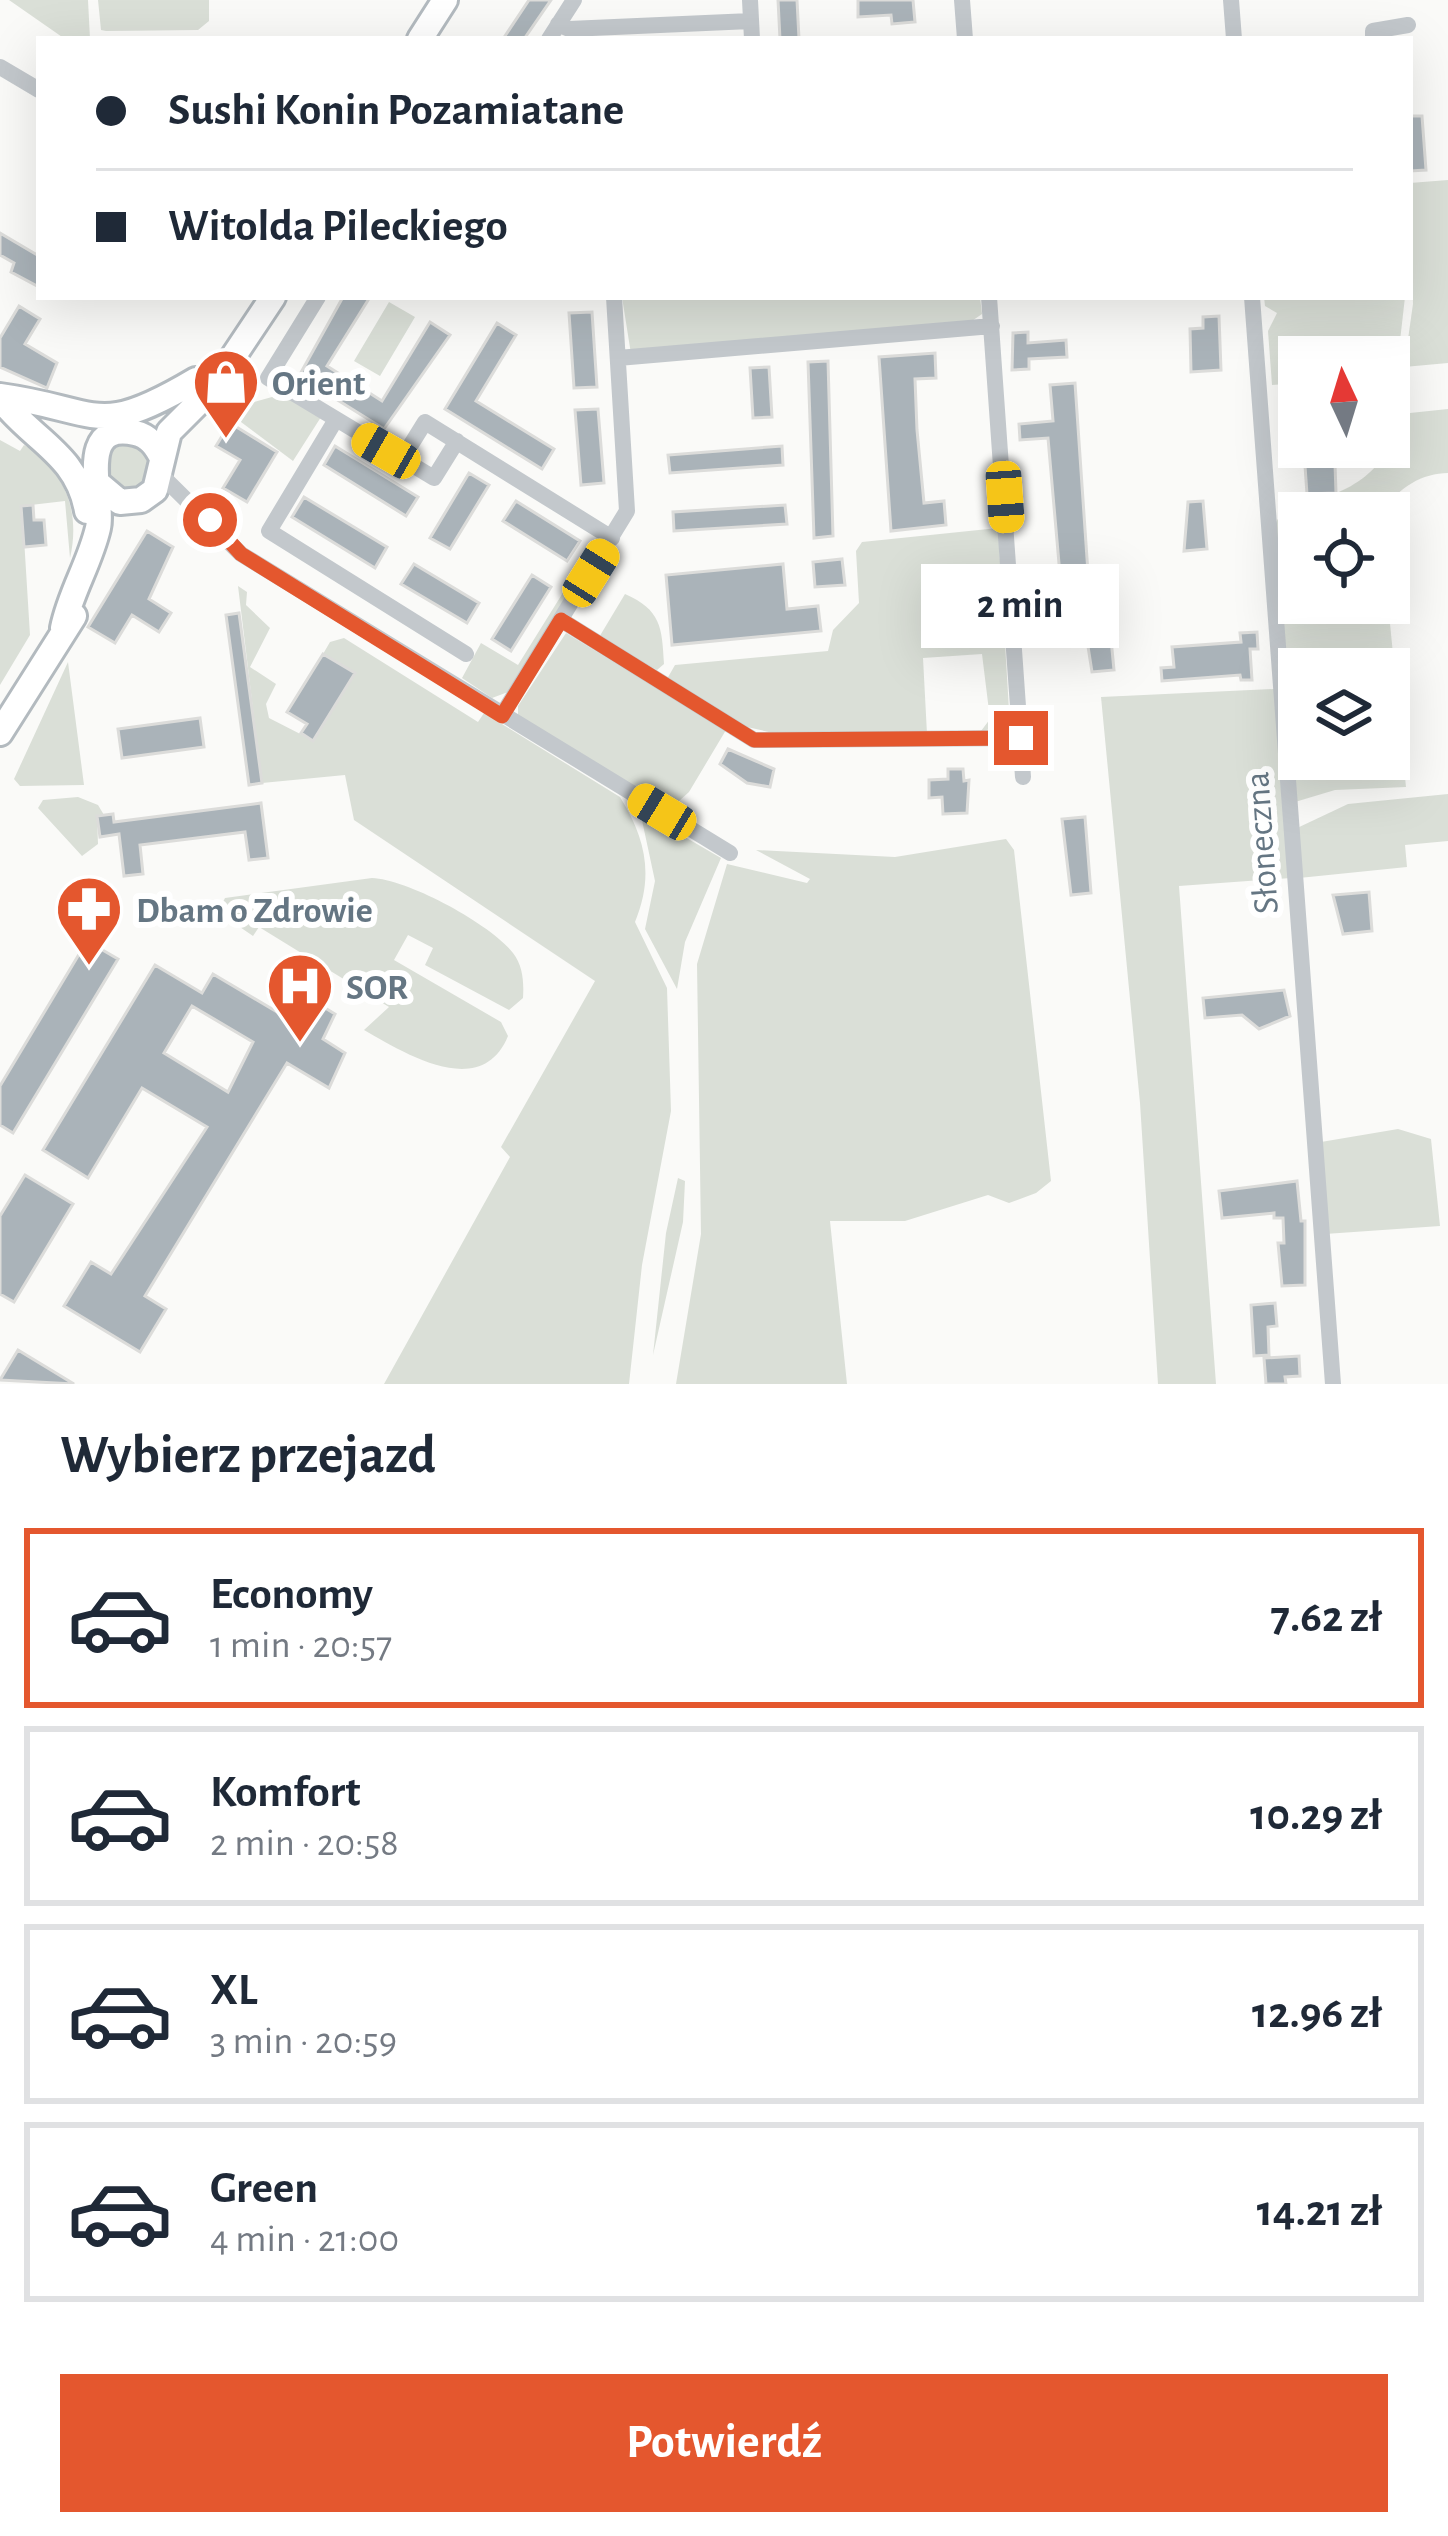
<!DOCTYPE html>
<html lang="pl">
<head>
<meta charset="utf-8">
<style>
  :root { --surface:#fff; --page:#f2f2f3; --text:#1f2937; --muted:#747a83; --line:#e0e1e3; --accent:#e4572e }
  body { margin:0; font-family:"Alegreya Sans",sans-serif; background:var(--page); color:var(--text); height:100vh; display:flex; flex-direction:column; font-size:45px; white-space:nowrap }
  * { box-sizing:border-box; margin:0 }
  p { font-size:39px; color:var(--muted) }
  .icon { flex:none; width:66px; height:66px; fill:none; stroke:currentColor; stroke-width:2; stroke-linecap:round; stroke-linejoin:round }
  .map { position:relative; height:1384px; overflow:hidden }
  .panel { display:flex; flex-direction:column; background:var(--surface); flex:1 }
  .panel>* { flex:none }
  .top-card { position:absolute; left:36px; top:36px; width:1377px; height:264px; border-radius:0px; box-shadow:0 12px 48px #0002; display:grid; align-content:center; height:264px; padding:0 60px; background:var(--surface) }
  .needle { width:78px; rotate:356deg }
  .buttons { position:absolute; left:1278px; top:336px; display:grid; gap:24px }
  .buttons a { display:grid; place-items:center; width:132px; height:132px; border-radius:0px; background:var(--surface); box-shadow:0 12px 48px #0002; font-size:60px }
  .end { position:absolute; width:54px; height:54px; margin:-27px; border:15px solid #e4572e; background:#fff; box-shadow:0 0 0 6px #fff }
  .from { border-radius:50% }
  .bubble { position:absolute; height:84px; border-radius:0px; background:var(--surface); box-shadow:0 12px 48px #0002; font-size:39px; font-weight:700; line-height:84px; text-align:center }
  .car { position:absolute; width:36px; height:72px; margin:-36px -18px; border-radius:15px; box-shadow:0 0 9px 3px #0007; background:linear-gradient(#f5c518 24%,#345 0 40%,#f5c518 0 76%,#345 0 86%,#f5c518 0) }
  .top-card b { display:flex; align-items:center; gap:42px; height:114px; font-size:45px }
  .top-card b+b { border-top:3px solid var(--line) }
  .top-card i { width:30px; height:30px; background:var(--text) }
  ul { padding:0; list-style:none }
  li { display:flex; align-items:center; gap:36px; height:180px; margin:0 24px 18px; padding:0 36px; border:6px solid var(--line); border-radius:0px }
  li div { flex:1 }
  li b { display:block; font-size:45px }
  li em { font-style:normal; font-weight:700 }
  li.active { border-color:var(--accent) }
  li>.icon { width:108px; height:108px; stroke-width:1.5 }
  h2 { padding:0 60px; font-size:54px; line-height:144px }
  .primary-button { display:flex; gap:24px; margin-top:auto; padding:24px 60px }
  .primary-button a { flex:1; height:138px; border-radius:0px; background:var(--accent); color:#fff; font-size:48px; font-weight:700; line-height:138px; text-align:center }
  .map>svg:first-child { display:block }
  .green { fill:#dadfd7; fill-rule:evenodd }
  .building { fill:#aab3b9; stroke:#dcdcda; stroke-width:3; fill-rule:evenodd }
  .lines { fill:none; stroke-linecap:round; stroke-linejoin:round }
  .secondary-casing { stroke:#b3babf; stroke-width:30 }
  .street { stroke:#c3c8cc; stroke-width:16 }
  .secondary { stroke:#fff; stroke-width:24 }
  .route { stroke:#e4572e; stroke-width:15 }
  .labels { text-anchor:middle; stroke-width:12; stroke-linejoin:round; paint-order:stroke }
  .poi-label { font-size:36px; font-weight:bold; fill:#657683; stroke:#fff; text-anchor:start }
  .street-label { font-size:36px; fill:#657683; stroke:#fff }
</style>
</head>
<body>
<div class="map">
<svg width="1448" height="1384" viewBox="0 0 1448 1384">
  <rect width="100%" height="100%" fill="#fafaf8"/>
  <path class="green" d="M 9,0 L 88,0 L 90,39 L 65,39 Z
    M 98,0 L 209,0 L 209,21 L 198,30 L 106,31 L 101,30 Z
    M 1448,180 L 1448,363 L 1404,367 L 1413,304 L 1410,183 Z
    M 622,297 L 980,297 L 982,314 L 969,323 L 631,354 Z
    M 1264,297 L 1405,297 L 1397,367 L 1389,371 L 1389,357 L 1299,357 L 1299,383 L 1272,385 L 1268,331 L 1277,313 L 1265,306 Z
    M 389,302 L 415,317 L 380,376 L 354,361 Z
    M 277,389 L 321,417 L 293,461 L 225,410 L 272,397 Z
    M 1448,409 L 1448,473 C 1422,473 1395,489 1384,513 L 1299,513 L 1299,603 L 1388,603 L 1406,787 L 1335,790 L 1295,802 L 1272,529 L 1286,505 C 1353,496 1380,475 1410,413 ZM 1299,669 L 1389,669 L 1389,759 L 1299,759 Z
    M 0,440 L 20,451 L 24,445 C 64,468 81,511 70,558 L 65,501 L 22,506 L 30,635 L 0,685 Z
    M103 466a23 23 0 1 1 46 0a23 23 0 1 1-46 0Z
    M 998,528 L 1009,710 L 997,728 L 981,731 L 990,719 L 982,654 L 923,658 L 927,734 L 787,736 L 747,727 L 667,679 L 675,665 L 828,651 L 833,630 L 859,603 L 856,551 L 862,542 Z
    M 597,538 L 599,544 L 508,692 L 492,698 L 462,678 L 481,643 L 518,665 Z
    M 238,586 L 247,592 L 246,605 L 270,628 L 250,667 L 276,684 L 266,704 L 269,718 L 312,740 L 354,673 L 323,654 L 330,642 L 344,638 L 478,722 L 484,713 L 620,797 C 646,839 654,876 635,922 L 667,988 L 671,1111 L 642,1265 L 629,1384 L 384,1384 L 510,1157 L 501,1147 L 595,981 L 354,820 L 345,775 L 262,783 Z
    M 625,594 C 661,610 662,627 664,664 L 657,670 L 598,639 Z
    M 566,633 L 726,730 L 689,792 L 668,811 L 518,718 L 518,706 Z
    M 68,662 L 84,785 L 20,786 L 14,779 Z
    M 1274,689 L 1291,878 L 1179,886 L 1216,1384 L 1158,1384 L 1140,1103 L 1101,697 Z
    M 1448,794 L 1448,841 L 1405,845 L 1407,867 L 1299,878 L 1295,829 L 1348,804 Z
    M 78,797 L 98,805 L 104,815 L 97,816 L 98,844 L 82,856 L 38,808 L 43,800 Z
    M 640,811 L 721,858 L 685,942 L 677,989 L 645,929 L 655,881 Z
    M 1006,839 L 1014,850 L 1051,1181 L 1036,1193 L 1009,1203 L 988,1195 L 905,1221 L 830,1221 L 847,1384 L 676,1384 L 701,1234 L 697,964 L 727,864 L 807,883 L 810,879 L 756,850 L 895,857 Z
    M 372,878 C 407,879 491,924 513,953 C 523,966 524,982 523,998 L 509,1010 L 425,965 L 433,948 L 408,935 L 394,960 L 501,1022 L 508,1036 C 481,1102 403,1052 364,1030 L 389,1007 L 259,927 L 253,936 L 218,912 L 225,898 Z
    M 1398,1129 L 1431,1139 L 1440,1226 L 1325,1234 L 1321,1142 Z
    M 678,1178 L 685,1181 L 683,1222 L 653,1355 L 666,1233 Z"/>
  <path class="building" d="M 529,0 L 551,0 L 524,39 L 503,39 Z
    M 778,0 L 797,0 L 799,39 L 780,39 Z
    M 858,0 L 913,0 L 915,22 L 892,24 L 891,15 L 858,17 Z
    M 1410,116 L 1422,116 L 1426,170 L 1410,171 Z
    M 0,233 L 39,256 L 39,287 L 11,272 L 14,263 L 0,255 Z
    M 343,297 L 370,297 L 327,366 L 382,401 L 430,322 L 450,335 L 384,429 L 299,376 Z
    M 19,306 L 40,319 L 25,344 L 57,363 L 47,388 L 0,367 L 0,338 Z
    M 592,312 L 597,387 L 574,388 L 569,313 Z
    M 1219,316 L 1221,370 L 1191,372 L 1190,329 L 1203,328 L 1203,317 Z
    M 497,323 L 516,335 L 476,401 L 554,449 L 542,469 L 445,409 Z
    M 1028,332 L 1028,343 L 1066,340 L 1067,357 L 1029,359 L 1029,369 L 1012,370 L 1013,333 Z
    M 935,353 L 936,378 L 915,379 L 917,430 L 924,503 L 944,501 L 946,525 L 891,531 L 879,357 Z
    M 828,361 L 833,536 L 814,538 L 808,362 Z
    M 769,367 L 772,417 L 753,418 L 750,368 Z
    M 1075,383 L 1088,573 L 1060,575 L 1048,438 L 1020,440 L 1019,424 L 1053,421 L 1050,385 Z
    M 598,409 L 604,483 L 581,485 L 575,410 Z
    M 230,423 L 277,452 L 247,502 L 223,488 L 240,460 L 216,446 Z
    M 335,446 L 418,497 L 406,516 L 324,465 Z
    M 782,446 L 783,465 L 670,473 L 668,455 Z
    M 1335,464 L 1336,493 L 1307,494 L 1305,466 Z
    M 469,473 L 489,485 L 450,549 L 430,538 Z
    M 304,497 L 387,547 L 375,568 L 292,517 Z
    M 516,501 L 580,541 L 567,561 L 503,521 Z
    M 1203,501 L 1207,549 L 1184,551 L 1188,502 Z
    M 33,505 L 34,520 L 44,520 L 46,545 L 24,547 L 21,506 Z
    M 785,505 L 787,524 L 674,531 L 673,512 Z
    M 147,531 L 173,547 L 149,599 L 171,613 L 159,632 L 132,615 L 115,643 L 88,627 Z
    M 842,559 L 845,585 L 815,587 L 813,562 Z
    M 414,564 L 479,603 L 467,623 L 401,584 Z
    M 783,564 L 787,609 L 818,606 L 821,631 L 672,645 L 666,575 Z
    M 532,575 L 551,587 L 511,651 L 492,639 Z
    M 1093,581 L 1093,588 L 1104,587 L 1105,640 L 1111,639 L 1114,670 L 1092,672 L 1078,583 Z
    M 239,613 L 262,783 L 249,785 L 226,615 Z
    M 1257,632 L 1258,649 L 1250,649 L 1252,680 L 1241,680 L 1240,675 L 1162,681 L 1161,668 L 1174,667 L 1172,647 L 1241,642 L 1240,633 Z
    M 323,654 L 355,673 L 313,741 L 301,733 L 307,724 L 287,712 Z
    M 200,718 L 204,747 L 122,758 L 118,729 Z
    M 728,749 L 774,769 L 770,787 L 747,783 L 720,764 Z
    M 948,769 L 963,769 L 964,781 L 969,780 L 967,813 L 943,814 L 942,797 L 929,798 L 929,780 L 948,779 Z
    M 261,803 L 268,858 L 249,860 L 245,832 L 140,845 L 143,874 L 124,876 L 119,834 L 100,837 L 97,816 L 113,814 L 114,822 Z
    M 1085,817 L 1091,893 L 1071,895 L 1062,819 Z
    M 1369,892 L 1372,931 L 1343,934 L 1333,895 Z
    M 87,941 L 118,959 L 13,1133 L 0,1125 L 0,1086 Z
    M 155,965 L 202,993 L 213,974 L 294,1022 L 312,1000 L 335,1014 L 323,1039 L 345,1053 L 329,1088 L 287,1063 L 145,1296 L 166,1309 L 140,1352 L 64,1306 L 91,1262 L 111,1274 L 207,1127 L 142,1088 L 88,1178 L 43,1150 ZM 192,1006 L 253,1042 L 228,1092 L 164,1053 Z
    M 1284,990 L 1290,1016 L 1259,1029 L 1242,1015 L 1205,1018 L 1203,998 Z
    M 25,1175 L 73,1204 L 14,1302 L 0,1294 L 0,1216 Z
    M 1297,1181 L 1301,1221 L 1305,1221 L 1305,1285 L 1282,1286 L 1278,1243 L 1284,1243 L 1283,1218 L 1274,1218 L 1274,1213 L 1222,1218 L 1219,1191 Z
    M 1275,1303 L 1277,1326 L 1268,1327 L 1269,1355 L 1254,1356 L 1251,1305 Z
    M 18,1350 L 74,1384 L 0,1380 Z
    M 1299,1356 L 1300,1376 L 1285,1377 L 1286,1384 L 1266,1384 L 1264,1358 Z"/>
  <g class="lines">
    <g class="secondary-casing">
      <path id="secondary" d="M 420,39 L 445,0
        M 0,396 C 102,410 95,440 196,380
        M 0,398 C 31,440 77,453 87,511
        M 95,481 L 120,502 L 141,500 L 155,490 L 169,432 L 211,390 L 273,297
        M 63,628 C 70,593 90,563 98,528 C 105,501 73,420 135,433 C 149,436 156,446 162,458
        M 0,733 L 74,616"/>
    </g>
    <path class="street" d="M 750,0 L 752,39
      M 962,0 L 965,39
      M 1231,0 L 1234,39
      M 558,24 L 569,29 L 751,21
      M 549,39 L 574,0
      M 1373,39 L 1373,31 L 1408,25
      M 0,67 L 39,90
      M 318,297 L 268,378 L 434,478 L 457,441
      M 989,297 L 1023,777
      M 1252,297 L 1333,1384
      M 618,358 L 992,326
      M 335,421 L 269,531 L 466,654
      M 402,459 L 425,422 L 612,538
      M 162,476 L 241,554 L 730,853
      M 561,620 L 754,740 L 1021,738
      M 502,715 L 627,511 L 614,297"/>
    <use href="#secondary" class="secondary"/>
  </g>
  <g class="lines">
    <path class="route" d="M 210,520 L 241,554 L 502,716 L 561,620 L 754,740 L 1021,738"/>
  </g>
  <defs>
    <g id="shop-pin" transform="scale(3.45)"><path d="M0 17L-7.5 6A9.5 9.5 0 1 1 7.5 6Z" fill="#e4572e" stroke="#fff"/><path d="M-5-2.5h2.3a2.7 3.5 0 0 1 5.4 0H5L5.5 6h-11ZM-1.5-2.5h3a1.5 2.3 0 0 0-3 0Z" fill="#fff"/></g>
    <g id="pharmacy-pin" transform="scale(3.45)"><path d="M0 17L-7.5 6A9.5 9.5 0 1 1 7.5 6Z" fill="#e4572e" stroke="#fff"/><path d="M-2-6h4v4h4v4h-4v4h-4v-4h-4v-4h4Z" fill="#fff"/></g>
    <g id="hospital-pin" transform="scale(3.45)"><path d="M0 17L-7.5 6A9.5 9.5 0 1 1 7.5 6Z" fill="#e4572e" stroke="#fff"/><path d="M-5-5h3v3.5h4V-5h3V5h-3V1.5h-4V5h-3Z" fill="#fff"/></g>
  </defs>
  <g fill-rule="evenodd">
    <use href="#shop-pin" x="226" y="382"/>
    <use href="#pharmacy-pin" x="89" y="909"/>
    <use href="#hospital-pin" x="300" y="986"/>
  </g>
  <g class="labels">
    <g class="poi-label">
      <text x="272" y="395">Orient</text>
      <text x="136" y="922">Dbam o Zdrowie</text>
      <text x="346" y="999">SOR</text>
    </g>
    <g class="street-label">
      <text transform="translate(1260 843) rotate(-94)" y="13">Słoneczna</text>
    </g>
  </g>
</svg>
<div class="buttons">
<a><svg class="needle" viewBox="-14 -14 28 28"><path d="M0-13l5 13h-10z" fill="#e53935"/><path d="M0 13l5-13h-10z" fill="#747a83"/></svg></a>
<a><svg class="icon" aria-label="locate" viewBox="0 0 24 24"><circle cx="12" cy="12" r="6"/><path d="M12 2v4M12 18v4M2 12h4M18 12h4"/></svg></a>
<a><svg class="icon" aria-label="layers" viewBox="0 0 24 24"><path d="M12 4l9 5-9 5-9-5zM3 14l9 5 9-5"/></svg></a>
</div>
<i class="end from" style="left:210px;top:520px"></i>
<i class="end" style="left:1021px;top:738px"></i>
<div class="bubble" style="left:921px;top:564px;width:198px">2 min</div>
<i class="car" style="left:386px;top:451px;rotate:300deg"></i>
<i class="car" style="left:1005px;top:497px;rotate:176deg"></i>
<i class="car" style="left:591px;top:573px;rotate:32deg"></i>
<i class="car" style="left:662px;top:812px;rotate:301deg"></i>
<div class="top-card">
<b><i class="from"></i>Sushi Konin Pozamiatane</b>
<b><i></i>Witolda Pileckiego</b>
</div>
</div>
<section class="panel">
<h2>Wybierz przejazd</h2>
<ul>
<li class="active"><svg class="icon" aria-label="car" viewBox="0 0 24 24"><path d="M5 17H2v-5l4-1 3-4h7l3 4 3 1v5h-3M9 17h6M6 11h13"/><circle cx="7" cy="17" r="2"/><circle cx="17" cy="17" r="2"/></svg><div><b>Economy</b><p>1 min · 20:57</p></div><em>7.62 zł</em></li>
<li><svg class="icon" aria-label="car" viewBox="0 0 24 24"><path d="M5 17H2v-5l4-1 3-4h7l3 4 3 1v5h-3M9 17h6M6 11h13"/><circle cx="7" cy="17" r="2"/><circle cx="17" cy="17" r="2"/></svg><div><b>Komfort</b><p>2 min · 20:58</p></div><em>10.29 zł</em></li>
<li><svg class="icon" aria-label="car" viewBox="0 0 24 24"><path d="M5 17H2v-5l4-1 3-4h7l3 4 3 1v5h-3M9 17h6M6 11h13"/><circle cx="7" cy="17" r="2"/><circle cx="17" cy="17" r="2"/></svg><div><b>XL</b><p>3 min · 20:59</p></div><em>12.96 zł</em></li>
<li><svg class="icon" aria-label="car" viewBox="0 0 24 24"><path d="M5 17H2v-5l4-1 3-4h7l3 4 3 1v5h-3M9 17h6M6 11h13"/><circle cx="7" cy="17" r="2"/><circle cx="17" cy="17" r="2"/></svg><div><b>Green</b><p>4 min · 21:00</p></div><em>14.21 zł</em></li>
</ul>
<div class="primary-button"><a>Potwierdź</a></div>
</section>
</body>
</html>
